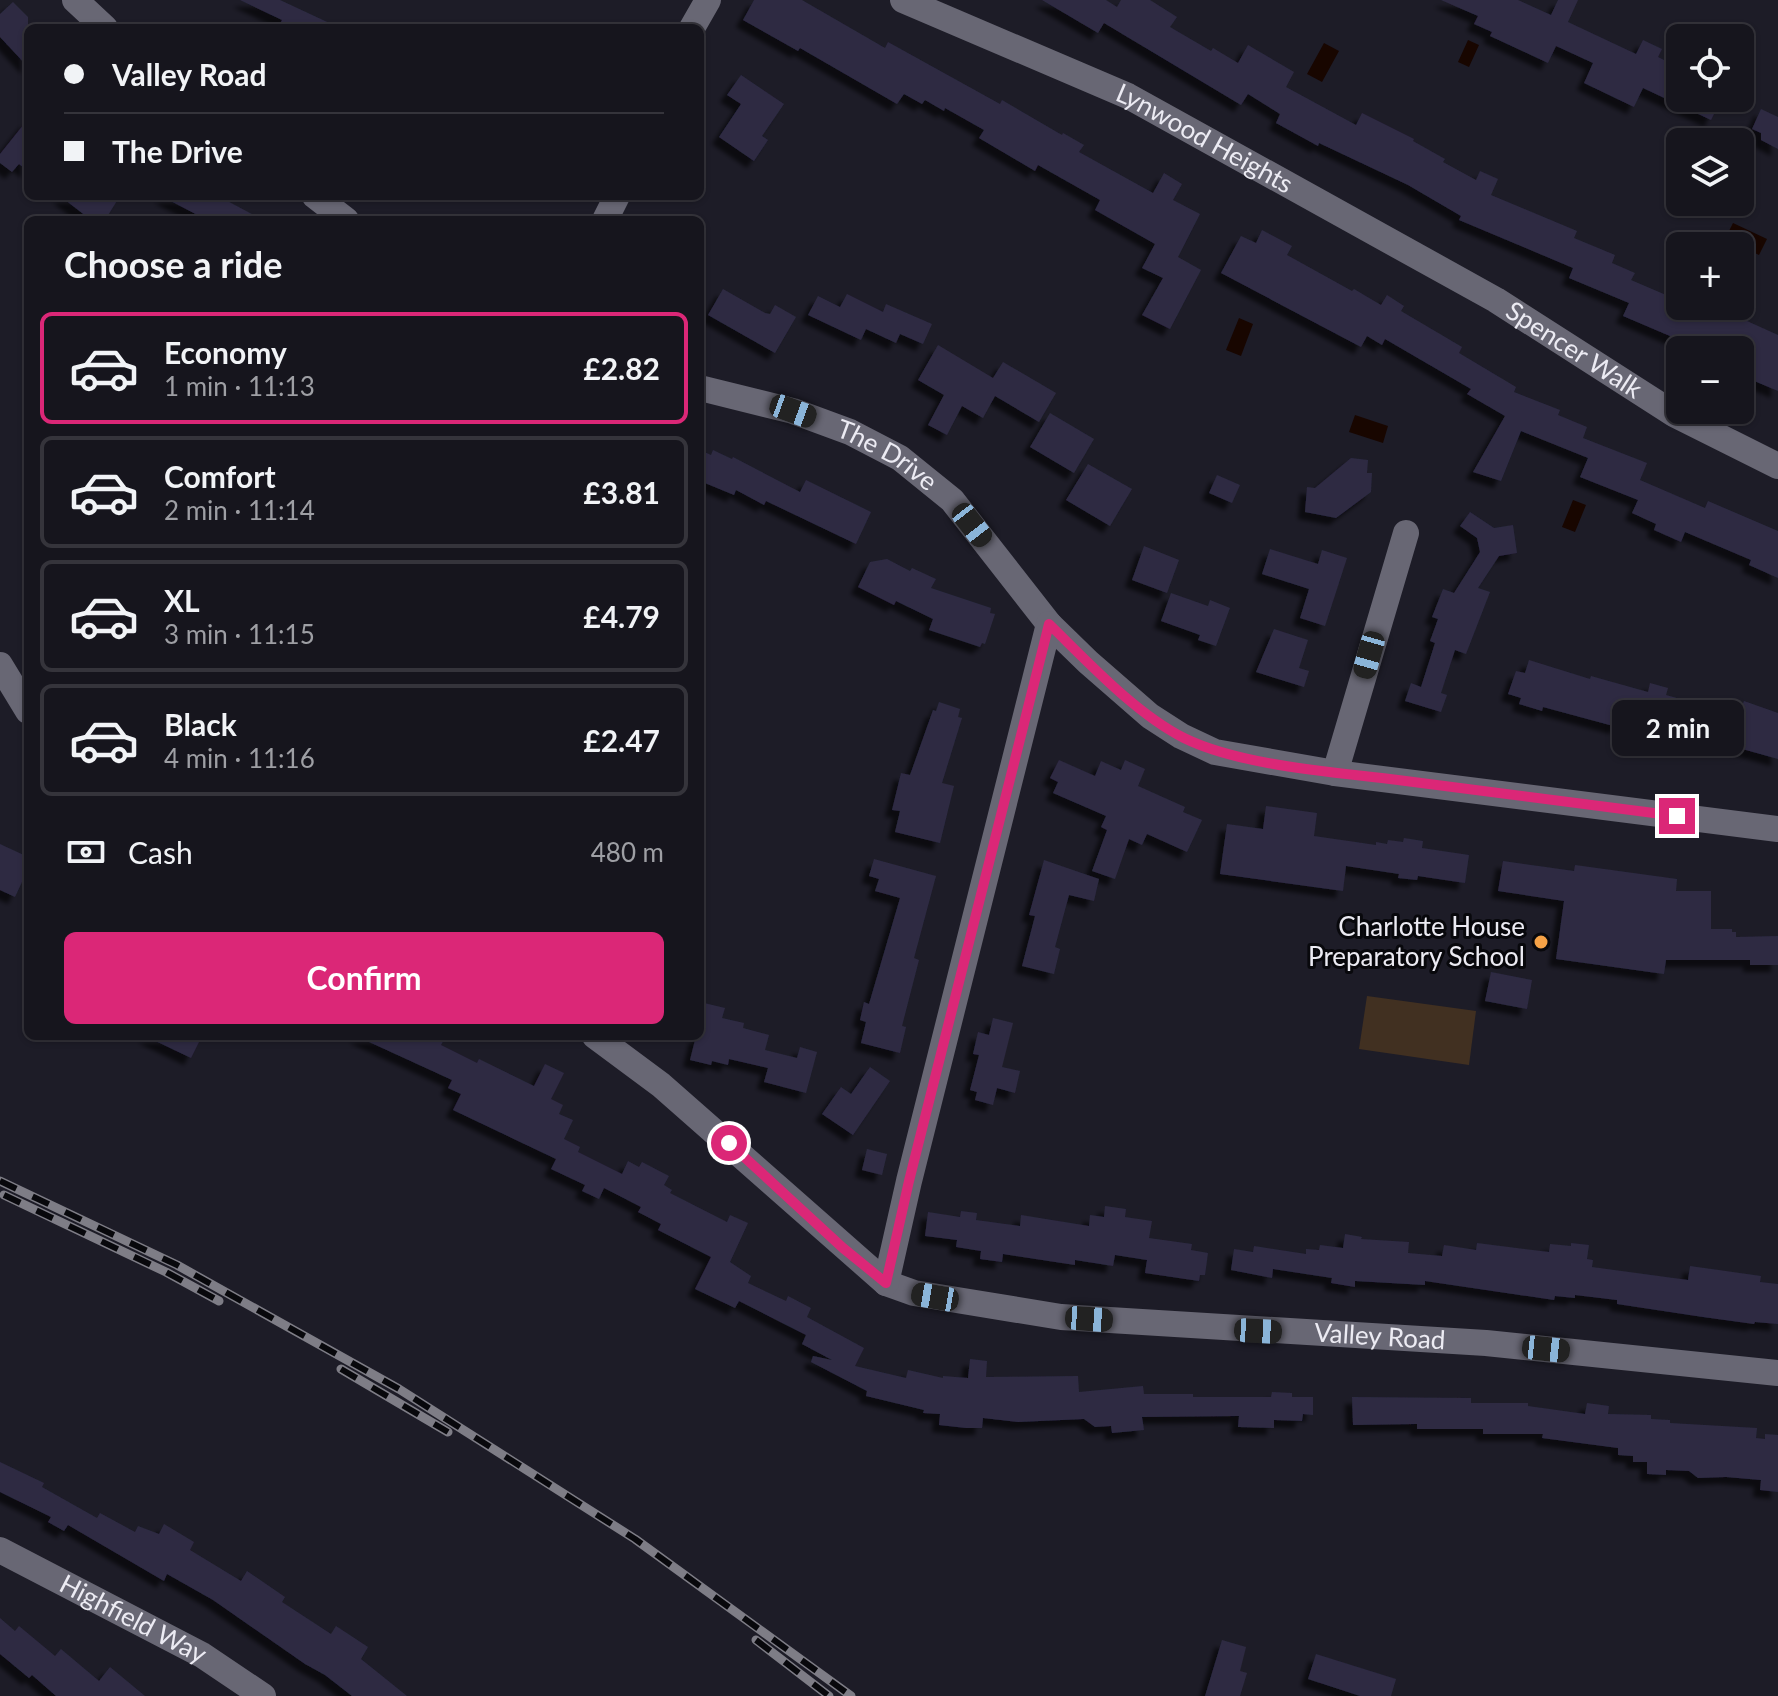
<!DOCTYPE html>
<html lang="en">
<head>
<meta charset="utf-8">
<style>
  :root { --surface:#16151d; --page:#1f1e26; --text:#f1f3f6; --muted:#9e9fa4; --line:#35343b; --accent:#db2777 }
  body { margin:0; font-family:Lato,sans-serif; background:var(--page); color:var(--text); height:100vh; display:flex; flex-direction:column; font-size:30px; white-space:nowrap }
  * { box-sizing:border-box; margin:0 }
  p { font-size:26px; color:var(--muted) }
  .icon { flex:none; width:44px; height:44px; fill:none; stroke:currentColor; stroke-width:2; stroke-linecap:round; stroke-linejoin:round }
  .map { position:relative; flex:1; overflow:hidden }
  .drawer { position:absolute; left:24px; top:216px; width:680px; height:824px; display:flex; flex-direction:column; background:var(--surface); border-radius:12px; box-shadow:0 2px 6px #0004,0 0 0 2px var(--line) }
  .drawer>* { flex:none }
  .banner { position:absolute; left:24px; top:24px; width:680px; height:176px; border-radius:12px; box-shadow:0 2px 6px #0004,0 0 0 2px var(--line); display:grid; align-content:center; height:176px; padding:0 40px; background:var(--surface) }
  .controls { position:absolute; left:1666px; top:24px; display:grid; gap:16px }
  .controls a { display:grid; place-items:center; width:88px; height:88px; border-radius:12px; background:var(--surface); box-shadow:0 2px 6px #0004,0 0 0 2px var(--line); font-size:40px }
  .end { position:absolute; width:36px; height:36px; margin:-18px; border:10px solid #db2777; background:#fff; box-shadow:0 0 0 4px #fff }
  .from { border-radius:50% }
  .bubble { position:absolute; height:56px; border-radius:12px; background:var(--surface); box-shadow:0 2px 6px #0004,0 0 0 2px var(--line); font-size:26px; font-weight:700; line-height:56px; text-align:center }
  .car { position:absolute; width:24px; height:48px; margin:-24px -12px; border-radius:10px; box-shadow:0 0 6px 2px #0007; background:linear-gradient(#222 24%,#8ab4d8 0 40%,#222 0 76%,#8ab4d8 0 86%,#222 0) }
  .banner b { display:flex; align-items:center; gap:28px; height:76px; font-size:30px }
  .banner b+b { border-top:2px solid var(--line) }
  .banner i { width:20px; height:20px; background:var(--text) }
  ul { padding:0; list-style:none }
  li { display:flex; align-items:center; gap:24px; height:112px; margin:0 16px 12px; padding:0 24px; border:4px solid var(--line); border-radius:12px }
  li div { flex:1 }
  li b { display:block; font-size:30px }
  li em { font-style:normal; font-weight:700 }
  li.current { border-color:var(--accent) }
  li>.icon { width:72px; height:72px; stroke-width:1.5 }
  h2 { padding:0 40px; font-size:36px; line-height:96px }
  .pay { display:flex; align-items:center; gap:20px; height:88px; padding:0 40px; font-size:30px }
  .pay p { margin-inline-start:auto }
  .primary-button { display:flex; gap:16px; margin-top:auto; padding:16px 40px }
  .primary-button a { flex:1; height:92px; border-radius:12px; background:var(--accent); color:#fff; font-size:32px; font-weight:700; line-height:92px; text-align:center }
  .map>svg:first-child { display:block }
  .green { fill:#413021 }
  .water { fill:#180600 }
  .building { fill:#2d2a43; filter:url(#shadow) }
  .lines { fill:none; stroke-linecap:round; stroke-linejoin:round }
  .street { stroke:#686774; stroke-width:26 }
  .rail-casing { stroke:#7e7d86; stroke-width:9 }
  .rail { stroke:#08080c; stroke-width:6; stroke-dasharray:18; stroke-linecap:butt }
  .route { stroke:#db2777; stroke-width:10 }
  .poi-dot { fill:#f6a247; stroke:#08080c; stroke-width:3 }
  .labels { text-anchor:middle; stroke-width:6; stroke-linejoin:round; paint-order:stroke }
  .street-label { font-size:26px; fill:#ecebf3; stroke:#08080c }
  .poi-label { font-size:26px; fill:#ecebf3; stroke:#08080c; text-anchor:end }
</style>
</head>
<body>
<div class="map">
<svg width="1778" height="1696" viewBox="0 0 1778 1696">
  <defs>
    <filter id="shadow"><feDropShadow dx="-7" dy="7" stdDeviation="2" flood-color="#0009"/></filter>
  </defs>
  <rect width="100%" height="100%" fill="#1d1c27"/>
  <path class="green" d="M 1367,996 L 1476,1011 L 1469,1065 L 1359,1049 Z"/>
  <path class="water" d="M 1468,40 L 1479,45 L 1469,67 L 1458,62 Z
    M 1324,43 L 1339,51 L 1322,82 L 1307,74 Z
    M 1733,223 L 1767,239 L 1759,255 L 1725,239 Z
    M 1239,318 L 1253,324 L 1241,356 L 1226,350 Z
    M 1355,415 L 1388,426 L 1383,443 L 1349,432 Z
    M 1573,500 L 1586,505 L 1575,532 L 1562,527 Z"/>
  <path class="building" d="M 240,0 L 280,0 L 340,28 L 278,28 L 282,20 Z
    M 754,0 L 802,0 L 885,48 L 888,42 L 1000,104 L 1002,100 L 1062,135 L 1063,133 L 1084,145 L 1079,152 L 1153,193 L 1164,173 L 1182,184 L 1173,200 L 1200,214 L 1178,257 L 1201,270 L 1170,329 L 1142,315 L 1163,278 L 1142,268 L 1155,244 L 1095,210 L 1100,200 L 1038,165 L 1035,171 L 979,138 L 984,130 L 945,108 L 944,111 L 925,100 L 922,104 L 904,94 L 897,104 L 800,48 L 798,51 L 743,20 Z
    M 1042,0 L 1106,0 L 1117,7 L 1121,0 L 1150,0 L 1177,17 L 1170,27 L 1211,51 L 1213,48 L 1238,63 L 1248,45 L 1294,72 L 1286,87 L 1356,125 L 1362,113 L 1414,139 L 1413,141 L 1445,159 L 1443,162 L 1476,180 L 1480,171 L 1498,179 L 1491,195 L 1577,231 L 1574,238 L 1615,255 L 1612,263 L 1635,273 L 1631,280 L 1680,301 L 1680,306 L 1729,306 L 1727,312 L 1778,335 L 1778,391 L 1740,375 L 1749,350 L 1680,350 L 1684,342 L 1623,316 L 1629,303 L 1569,278 L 1573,268 L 1459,220 L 1461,216 L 1408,185 L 1319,143 L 1318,146 L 1276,123 L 1280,114 L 1248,94 L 1241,105 L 1104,23 L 1098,33 Z
    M 1441,0 L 1518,0 L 1551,15 L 1558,0 L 1578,0 L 1568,22 L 1636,54 L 1643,40 L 1662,49 L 1658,57 L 1680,68 L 1680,98 L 1722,98 L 1711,120 L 1643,88 L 1634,107 L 1584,83 L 1593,63 L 1556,46 L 1548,63 L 1490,36 L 1492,32 L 1474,24 L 1478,16 Z
    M 13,2 L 28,17 L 28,67 L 0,37 L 0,14 Z
    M 741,75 L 784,104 L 762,136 L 768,140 L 754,161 L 719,137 L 741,104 L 727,95 Z
    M 1761,109 L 1778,117 L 1778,149 L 1761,140 L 1761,133 L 1752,129 Z
    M 28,119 L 28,171 L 19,164 L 12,172 L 0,163 L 0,154 Z
    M 60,196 L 120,196 L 105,220 L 91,220 Z
    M 161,196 L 218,196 L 263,220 L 207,220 Z
    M 1262,230 L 1292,246 L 1287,255 L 1352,291 L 1354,289 L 1381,305 L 1387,295 L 1404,306 L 1401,311 L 1462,347 L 1459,353 L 1516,387 L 1514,392 L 1560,410 L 1558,415 L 1587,427 L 1583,438 L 1647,463 L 1640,480 L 1705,508 L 1708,501 L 1778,531 L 1778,578 L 1749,565 L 1751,560 L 1685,532 L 1681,542 L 1654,530 L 1656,524 L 1632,513 L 1638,500 L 1580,477 L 1588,458 L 1521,431 L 1501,481 L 1473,472 L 1505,416 L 1467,394 L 1471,389 L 1385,339 L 1382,345 L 1367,336 L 1361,347 L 1221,273 L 1241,236 L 1256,243 Z
    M 723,289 L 765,313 L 770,314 L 775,305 L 796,317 L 775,353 L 708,315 Z
    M 847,294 L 883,312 L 886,304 L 932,324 L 923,344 L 900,334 L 896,343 L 866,329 L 861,340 L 808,315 L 818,296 L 840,307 Z
    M 938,345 L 993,378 L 1003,362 L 1056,393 L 1039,422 L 995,396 L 983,418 L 962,406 L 947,435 L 928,425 L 944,395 L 918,380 Z
    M 1050,413 L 1094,439 L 1074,473 L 1030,447 Z
    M 700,450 L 711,455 L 713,450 L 732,459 L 733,457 L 800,492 L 806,480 L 871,512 L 856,544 L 766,501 L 764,505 L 736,490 L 734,495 L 700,481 Z
    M 1351,458 L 1368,460 L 1367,473 L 1372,473 L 1371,492 L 1336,518 L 1305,512 L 1307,487 L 1315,488 Z
    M 1088,464 L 1132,489 L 1110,526 L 1066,500 Z
    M 1217,475 L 1240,485 L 1232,503 L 1209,493 Z
    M 1470,512 L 1494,528 L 1513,525 L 1517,553 L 1499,556 L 1478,588 L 1490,592 L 1466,654 L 1455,650 L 1441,693 L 1447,695 L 1441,712 L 1405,701 L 1411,683 L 1421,687 L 1435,643 L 1430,641 L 1438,619 L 1432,617 L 1443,589 L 1454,593 L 1480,552 L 1477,538 L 1460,526 Z
    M 1144,546 L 1179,560 L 1167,593 L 1132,580 Z
    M 1270,549 L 1318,564 L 1322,550 L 1347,558 L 1325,626 L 1300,618 L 1309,589 L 1262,574 Z
    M 887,559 L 910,571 L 912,568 L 936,579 L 931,588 L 991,608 L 990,613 L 995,614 L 985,644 L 982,643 L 980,647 L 929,630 L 933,619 L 896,601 L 894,605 L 858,587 L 870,562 Z
    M 1171,593 L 1208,606 L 1210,600 L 1230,608 L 1216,646 L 1198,640 L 1200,635 L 1161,621 Z
    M 1274,629 L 1308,640 L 1299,668 L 1309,671 L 1304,687 L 1256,672 Z
    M 1529,660 L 1590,679 L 1591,676 L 1648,692 L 1650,683 L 1668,688 L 1666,695 L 1709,707 L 1711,701 L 1740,711 L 1744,701 L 1778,713 L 1778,759 L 1721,743 L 1719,748 L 1698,740 L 1699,737 L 1659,726 L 1658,730 L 1636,723 L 1634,728 L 1618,724 L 1617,727 L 1543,707 L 1542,711 L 1519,704 L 1521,698 L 1508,694 L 1516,671 L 1525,673 Z
    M 939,702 L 960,709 L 958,717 L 962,718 L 942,783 L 954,786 L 940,843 L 895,832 L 900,811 L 892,810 L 901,773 L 910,775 L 933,710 L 936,711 Z
    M 1059,760 L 1095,776 L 1101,761 L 1121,770 L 1125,760 L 1145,769 L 1138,786 L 1185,807 L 1183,812 L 1202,820 L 1187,852 L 1147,834 L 1142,845 L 1129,839 L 1115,879 L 1092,871 L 1107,830 L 1101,827 L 1106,816 L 1053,793 L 1058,782 L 1050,778 Z
    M 1266,806 L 1317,813 L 1314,836 L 1376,845 L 1376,842 L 1387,844 L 1388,840 L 1403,842 L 1404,838 L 1423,841 L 1422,848 L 1469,855 L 1465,883 L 1418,876 L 1417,880 L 1398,878 L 1399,874 L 1346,866 L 1343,891 L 1220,874 L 1227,824 L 1263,829 Z
    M 0,844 L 28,857 L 28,869 L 15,897 L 0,890 Z
    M 874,859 L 936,876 L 914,958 L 919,960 L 902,1026 L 906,1027 L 900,1053 L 861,1043 L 866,1022 L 860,1020 L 864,1002 L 869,1004 L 900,898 L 875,891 L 879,879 L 869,876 Z
    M 1044,860 L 1099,879 L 1094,901 L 1069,895 L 1055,947 L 1060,949 L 1054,974 L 1022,966 L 1035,916 L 1029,915 Z
    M 1503,861 L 1574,871 L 1575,865 L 1677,879 L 1676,891 L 1711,891 L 1711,929 L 1732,929 L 1732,932 L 1736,932 L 1736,937 L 1778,936 L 1778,965 L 1750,965 L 1750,960 L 1666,960 L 1664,974 L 1556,959 L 1564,901 L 1498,891 Z
    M 1491,972 L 1532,980 L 1527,1009 L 1485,1001 Z
    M 700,1002 L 725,1008 L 722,1018 L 744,1023 L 743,1028 L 769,1035 L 765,1050 L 797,1058 L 800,1047 L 817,1052 L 806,1093 L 764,1082 L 768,1068 L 729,1059 L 728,1065 L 712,1061 L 711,1065 L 690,1060 L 696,1036 L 700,1036 Z
    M 993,1018 L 1013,1023 L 1002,1067 L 1020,1071 L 1015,1093 L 997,1088 L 993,1105 L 975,1100 L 977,1092 L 970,1090 L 979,1055 L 973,1054 L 978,1032 L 989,1035 Z
    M 145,1036 L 202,1036 L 191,1058 Z
    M 356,1036 L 446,1036 L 441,1045 L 477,1063 L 479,1059 L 534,1086 L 545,1064 L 564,1073 L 551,1099 L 563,1105 L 559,1114 L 573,1120 L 564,1139 L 580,1147 L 578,1152 L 622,1174 L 628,1161 L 639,1167 L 642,1162 L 669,1176 L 664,1185 L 672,1190 L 670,1193 L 727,1222 L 730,1215 L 748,1223 L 730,1262 L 751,1276 L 748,1283 L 786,1301 L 788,1296 L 811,1308 L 807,1317 L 864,1348 L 855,1366 L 906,1378 L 908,1370 L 943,1378 L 943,1376 L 968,1378 L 970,1359 L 987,1361 L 986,1377 L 1078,1376 L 1079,1392 L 1143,1386 L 1144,1394 L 1193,1394 L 1193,1397 L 1271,1397 L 1272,1392 L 1292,1393 L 1292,1397 L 1313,1397 L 1313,1415 L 1303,1414 L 1302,1421 L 1274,1420 L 1274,1428 L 1238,1427 L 1239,1416 L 1142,1417 L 1144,1430 L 1112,1433 L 1111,1426 L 1095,1427 L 1084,1419 L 1018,1422 L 983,1418 L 982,1428 L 966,1428 L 939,1425 L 940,1414 L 923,1413 L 924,1410 L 866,1396 L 867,1391 L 811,1362 L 813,1356 L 832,1360 L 802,1344 L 806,1335 L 739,1301 L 735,1308 L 695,1289 L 711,1257 L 658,1230 L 661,1224 L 638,1212 L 641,1207 L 604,1188 L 599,1199 L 582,1191 L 585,1185 L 551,1169 L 556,1159 L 453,1110 L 461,1094 L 448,1088 L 452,1080 Z
    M 870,1067 L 890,1081 L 853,1135 L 822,1114 L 841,1087 L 851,1094 Z
    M 867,1149 L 887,1154 L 882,1175 L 862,1170 Z
    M 1105,1206 L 1126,1209 L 1125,1217 L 1152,1221 L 1149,1238 L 1192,1244 L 1191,1250 L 1208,1253 L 1205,1275 L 1200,1275 L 1199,1281 L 1145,1273 L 1147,1260 L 1115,1255 L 1113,1266 L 1075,1260 L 1075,1265 L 1003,1254 L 1002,1262 L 980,1259 L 981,1251 L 956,1247 L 957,1240 L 925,1236 L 928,1212 L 960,1217 L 961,1211 L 977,1213 L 976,1220 L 1020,1226 L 1021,1215 L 1089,1226 L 1090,1215 L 1104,1217 Z
    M 1345,1234 L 1362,1237 L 1361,1239 L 1409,1242 L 1408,1253 L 1442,1256 L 1444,1245 L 1476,1250 L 1477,1243 L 1549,1252 L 1550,1244 L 1571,1246 L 1571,1243 L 1589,1245 L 1587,1259 L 1593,1260 L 1592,1267 L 1688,1280 L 1690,1266 L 1761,1276 L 1760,1282 L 1778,1284 L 1778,1324 L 1755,1322 L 1754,1324 L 1703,1317 L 1617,1304 L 1617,1300 L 1575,1295 L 1575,1298 L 1555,1296 L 1554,1300 L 1425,1281 L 1425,1285 L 1355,1281 L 1355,1287 L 1331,1283 L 1332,1278 L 1273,1269 L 1272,1278 L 1231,1270 L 1234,1249 L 1253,1252 L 1254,1246 L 1306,1254 L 1306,1249 L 1319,1250 L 1320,1245 L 1343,1248 Z
    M 1352,1397 L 1471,1398 L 1471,1403 L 1528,1403 L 1528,1406 L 1585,1414 L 1587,1403 L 1609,1406 L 1608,1414 L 1651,1415 L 1651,1419 L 1670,1420 L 1670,1423 L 1757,1428 L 1756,1438 L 1765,1439 L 1765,1434 L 1778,1435 L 1778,1492 L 1760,1490 L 1761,1480 L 1726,1477 L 1698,1478 L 1689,1471 L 1666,1470 L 1666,1475 L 1647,1474 L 1647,1462 L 1633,1462 L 1633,1456 L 1618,1455 L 1618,1448 L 1542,1438 L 1543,1434 L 1483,1434 L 1483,1429 L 1417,1429 L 1417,1424 L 1353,1425 Z
    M 0,1462 L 44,1483 L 42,1487 L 97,1518 L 100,1513 L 135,1532 L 138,1526 L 159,1534 L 164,1524 L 194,1542 L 190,1550 L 241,1581 L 247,1571 L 285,1597 L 282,1602 L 331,1634 L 336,1626 L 368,1647 L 361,1659 L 407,1696 L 352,1696 L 325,1675 L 305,1664 L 213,1600 L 167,1574 L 164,1581 L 68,1525 L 64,1531 L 48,1522 L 51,1517 L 0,1492 Z
    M 0,1618 L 15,1631 L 19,1626 L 55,1656 L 61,1649 L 99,1681 L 110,1667 L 145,1696 L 56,1696 L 32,1675 L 29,1678 L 0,1654 Z
    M 1222,1640 L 1246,1647 L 1240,1671 L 1247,1673 L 1240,1696 L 1205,1696 Z
    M 1316,1654 L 1396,1679 L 1391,1696 L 1360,1696 L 1308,1679 Z"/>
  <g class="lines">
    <g class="street">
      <path d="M 75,0 L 105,28"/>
      <path id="s1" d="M 903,0 L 1128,96 L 1496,300 L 1674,414 L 1778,466"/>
      <path d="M 692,28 L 708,0"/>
      <path d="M 315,196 L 346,220"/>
      <path d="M 605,220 L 617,196"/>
      <path id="s2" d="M 700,388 L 793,411 L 850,432 L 900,458 L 952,500 L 1049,624 L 1088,662 L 1150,716 L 1181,736 L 1215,752 L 1335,773 L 1778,829"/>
      <path d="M 0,665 L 28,711"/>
      <path d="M 1335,773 L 1406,533"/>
      <path id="s3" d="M 595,1036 L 661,1085 L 886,1283 L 914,1293 L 1061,1317 L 1486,1343 L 1778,1373"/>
      <path d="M 886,1283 L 909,1181 L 1049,624"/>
      <path id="s4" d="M 0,1550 L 202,1655 L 263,1696"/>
    </g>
    <g class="rail-casing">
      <path id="rail" d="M 0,1181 L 177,1265 L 399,1389 L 635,1539 L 851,1696
        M 4,1195 L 166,1272 L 219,1301
        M 341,1369 L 448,1432
        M 756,1640 L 829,1696"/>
    </g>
    <use href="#rail" class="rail"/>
  </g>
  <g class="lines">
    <path class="route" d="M 729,1143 L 843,1248 L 886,1283 L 909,1181 L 1049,624 C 1088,662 1135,713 1184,738 C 1241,766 1334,772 1398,780 C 1491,792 1584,804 1677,816"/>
  </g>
  <circle class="poi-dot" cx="1541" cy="942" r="8"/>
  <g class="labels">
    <g class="street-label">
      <text dy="9" stroke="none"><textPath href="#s1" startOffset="332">Lynwood Heights</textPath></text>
      <text dy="9" stroke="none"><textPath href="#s1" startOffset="758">Spencer Walk</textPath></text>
      <text dy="9" stroke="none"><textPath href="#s2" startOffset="200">The Drive</textPath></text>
      <text dy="9" stroke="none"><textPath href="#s3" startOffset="880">Valley Road</textPath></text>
      <text dy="9" stroke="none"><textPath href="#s4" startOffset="150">Highfield Way</textPath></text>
    </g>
    <g class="poi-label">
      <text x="1525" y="936">Charlotte House<tspan x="1525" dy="30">Preparatory School</tspan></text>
    </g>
  </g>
</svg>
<div class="controls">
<a><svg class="icon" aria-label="locate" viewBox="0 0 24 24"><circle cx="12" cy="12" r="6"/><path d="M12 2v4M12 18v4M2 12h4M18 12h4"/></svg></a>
<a><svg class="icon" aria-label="layers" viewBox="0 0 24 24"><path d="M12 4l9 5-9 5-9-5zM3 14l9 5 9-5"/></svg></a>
<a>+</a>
<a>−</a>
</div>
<i class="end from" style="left:729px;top:1143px"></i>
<i class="end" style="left:1677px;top:816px"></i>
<div class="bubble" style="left:1612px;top:700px;width:132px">2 min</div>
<i class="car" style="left:793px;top:411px;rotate:110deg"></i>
<i class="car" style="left:972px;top:525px;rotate:142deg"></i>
<i class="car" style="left:1369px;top:655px;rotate:196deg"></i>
<i class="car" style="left:935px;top:1297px;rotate:280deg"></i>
<i class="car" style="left:1089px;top:1319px;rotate:94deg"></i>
<i class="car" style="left:1258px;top:1331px;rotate:93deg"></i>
<i class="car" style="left:1546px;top:1349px;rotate:96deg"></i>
<div class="banner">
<b><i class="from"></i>Valley Road</b>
<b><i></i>The Drive</b>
</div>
<section class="drawer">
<h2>Choose a ride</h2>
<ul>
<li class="current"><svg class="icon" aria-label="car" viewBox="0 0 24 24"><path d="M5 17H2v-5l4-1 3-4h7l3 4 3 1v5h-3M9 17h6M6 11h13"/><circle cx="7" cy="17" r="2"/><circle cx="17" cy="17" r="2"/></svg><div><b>Economy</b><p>1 min · 11:13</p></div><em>£2.82</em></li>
<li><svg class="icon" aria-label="car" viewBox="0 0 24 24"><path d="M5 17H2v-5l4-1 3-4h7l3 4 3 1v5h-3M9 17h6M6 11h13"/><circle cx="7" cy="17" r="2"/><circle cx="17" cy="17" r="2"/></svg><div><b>Comfort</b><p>2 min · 11:14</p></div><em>£3.81</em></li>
<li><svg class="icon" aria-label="car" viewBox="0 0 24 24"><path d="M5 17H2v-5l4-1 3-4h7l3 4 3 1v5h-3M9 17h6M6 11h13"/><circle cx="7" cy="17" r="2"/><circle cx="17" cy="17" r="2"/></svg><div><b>XL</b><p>3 min · 11:15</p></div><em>£4.79</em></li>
<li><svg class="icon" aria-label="car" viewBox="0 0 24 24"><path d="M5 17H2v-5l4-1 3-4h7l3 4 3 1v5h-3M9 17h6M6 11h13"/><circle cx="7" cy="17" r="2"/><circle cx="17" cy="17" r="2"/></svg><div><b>Black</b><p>4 min · 11:16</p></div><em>£2.47</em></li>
</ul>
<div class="pay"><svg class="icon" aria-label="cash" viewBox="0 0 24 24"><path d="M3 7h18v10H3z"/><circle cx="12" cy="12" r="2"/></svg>Cash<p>480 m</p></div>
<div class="primary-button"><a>Confirm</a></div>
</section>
</div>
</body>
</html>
